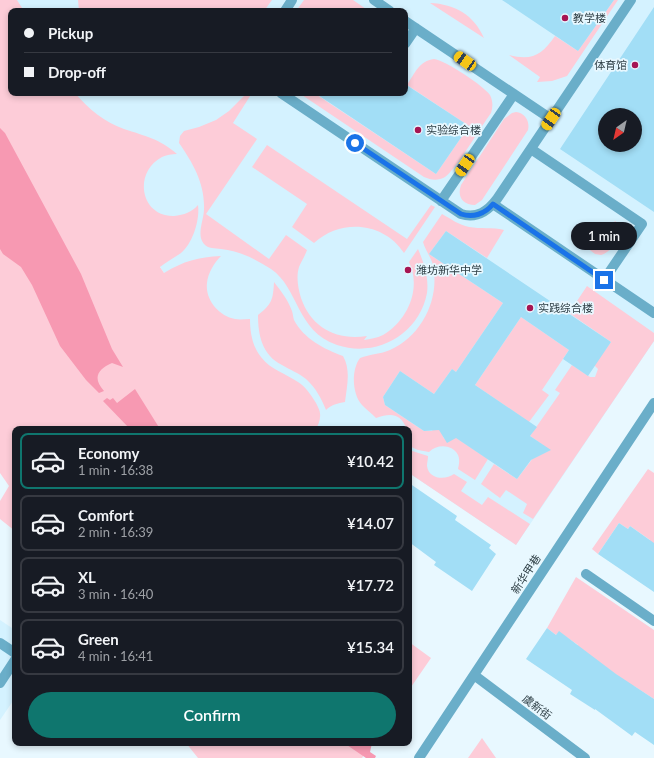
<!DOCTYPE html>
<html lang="en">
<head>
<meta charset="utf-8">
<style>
  :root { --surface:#171b24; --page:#20242c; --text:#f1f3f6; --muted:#9ea1a6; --line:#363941; --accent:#0f766e }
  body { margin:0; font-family:Lato,"Noto Sans SC",sans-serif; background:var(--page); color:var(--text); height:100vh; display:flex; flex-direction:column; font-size:15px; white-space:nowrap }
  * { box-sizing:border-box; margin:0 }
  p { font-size:13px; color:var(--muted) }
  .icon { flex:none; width:22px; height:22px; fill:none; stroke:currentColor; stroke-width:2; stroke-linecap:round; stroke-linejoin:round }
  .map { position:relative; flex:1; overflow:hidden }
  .panel { position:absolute; left:12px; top:426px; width:400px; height:320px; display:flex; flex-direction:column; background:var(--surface); border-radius:8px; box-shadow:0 2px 6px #0003 }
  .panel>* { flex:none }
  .top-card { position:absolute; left:8px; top:8px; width:400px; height:88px; border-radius:8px; box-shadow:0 2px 6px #0003; display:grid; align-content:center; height:88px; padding:0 16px; background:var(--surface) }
  .needle { width:26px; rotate:214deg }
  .buttons { position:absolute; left:598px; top:108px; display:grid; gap:8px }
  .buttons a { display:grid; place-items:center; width:44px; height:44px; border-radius:50%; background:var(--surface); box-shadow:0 2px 6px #0003; font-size:20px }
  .end { position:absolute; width:18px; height:18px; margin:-9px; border:5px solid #1a73e8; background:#fff; box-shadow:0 0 0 2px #fff }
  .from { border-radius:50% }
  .bubble { position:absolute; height:28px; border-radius:14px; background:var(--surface); box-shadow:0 2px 6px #0003; font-size:13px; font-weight:600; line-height:28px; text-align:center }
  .car { position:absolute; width:12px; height:24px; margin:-12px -6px; border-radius:5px; box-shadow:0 0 3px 1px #0007; background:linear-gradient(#f5c518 24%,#345 0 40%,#f5c518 0 76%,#345 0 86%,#f5c518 0) }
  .top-card b { display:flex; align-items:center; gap:14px; height:38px; font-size:15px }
  .top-card b+b { border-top:1px solid var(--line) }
  .top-card i { width:10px; height:10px; background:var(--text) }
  ul { padding:7px 0 0; list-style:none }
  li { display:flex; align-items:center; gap:12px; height:56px; margin:0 8px 6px; padding:0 8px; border:2px solid var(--line); border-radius:8px }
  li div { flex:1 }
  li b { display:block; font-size:15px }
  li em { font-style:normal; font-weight:600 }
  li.active { border-color:var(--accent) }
  li>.icon { width:36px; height:36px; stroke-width:1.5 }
  .action { display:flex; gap:8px; margin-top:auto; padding:8px 16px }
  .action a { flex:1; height:46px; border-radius:24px; background:var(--accent); color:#fff; font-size:16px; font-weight:600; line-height:46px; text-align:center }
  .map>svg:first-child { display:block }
  .built { fill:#d4f2ff; fill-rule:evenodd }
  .green { fill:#fdccd8 }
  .water { fill:#f799b2 }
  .building { fill:#a2def6; fill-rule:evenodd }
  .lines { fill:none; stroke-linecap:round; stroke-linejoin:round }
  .service { stroke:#6aaec9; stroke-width:10 }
  .minor { stroke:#6aaec9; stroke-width:10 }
  .tertiary { stroke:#6aaec9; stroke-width:10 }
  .route { stroke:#1a73e8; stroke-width:5 }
  .poi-dot { fill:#a61553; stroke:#e8f8ff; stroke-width:1.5 }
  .labels { text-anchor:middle; stroke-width:3.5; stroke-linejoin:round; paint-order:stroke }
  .poi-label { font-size:11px; fill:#2d3e45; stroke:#e8f8ff; text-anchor:start }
  .street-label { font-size:11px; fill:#2d3e45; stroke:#e8f8ff }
</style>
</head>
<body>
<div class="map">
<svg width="654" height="758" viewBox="0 0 654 758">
  <rect width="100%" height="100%" fill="#e8f8ff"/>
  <path class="built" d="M 0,0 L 654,0 L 654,341 L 516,545 L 409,473 L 409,429 L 298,429 L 297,427 L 295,429 L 164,273 L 55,93 L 405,93 L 405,11 L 11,11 L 11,20 ZM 605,115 L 635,115 L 635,145 L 605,145 Z
    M 0,620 L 15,630 L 15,698 L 0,720 Z"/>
  <path class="green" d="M 0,0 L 17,0 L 24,11 L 11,11 L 11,93 L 75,93 C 87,108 106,123 124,129 C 145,136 160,139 177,154 C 172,154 166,155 162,157 C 133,172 140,217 174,216 C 184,215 192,212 198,205 C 200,219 193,243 181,253 C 174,258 166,262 160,267 L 164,273 C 184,261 198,257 221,256 C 214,263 208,273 207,283 C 205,300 219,316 235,319 C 240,320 245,319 250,319 C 250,331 252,346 261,357 C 271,370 285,373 298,382 C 306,387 311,395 316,403 C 318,407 321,412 320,417 C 320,421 318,425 316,429 L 298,429 L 297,427 L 295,429 L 15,429 L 15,531 L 0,519 L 0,501 L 9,486 L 0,473 Z
    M 78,0 L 272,0 L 264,11 L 79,11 Z
    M 304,0 L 353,0 L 369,11 L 296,11 Z
    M 614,0 L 618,0 L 567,76 L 552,81 L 537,82 L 540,77 L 509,55 C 532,61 542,55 555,36 L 578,51 Z
    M 430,3 C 455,4 474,15 484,38 Z
    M 434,59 C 445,60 484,86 490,95 C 493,101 493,107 491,113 C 482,125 454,172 445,177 C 438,181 431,180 424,177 L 299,93 L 314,93 L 436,174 L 469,126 L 407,85 C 415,73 419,61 434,59 Z
    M 247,93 L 252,93 L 233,123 L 257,139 L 206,214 L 269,259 L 286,235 L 307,250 C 305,256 301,262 299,267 C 296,277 298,288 301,298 C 311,327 336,341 367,336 L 364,340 C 370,339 377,338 383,335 C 407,321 422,289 409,262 L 418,249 C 424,263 429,278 427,293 C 419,335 376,358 337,345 C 296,331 299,288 271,269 C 256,259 239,251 221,249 C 215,248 208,249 204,244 C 196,235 204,220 204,209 C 205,184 193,163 179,143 L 180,136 L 184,131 L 199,127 L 216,120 L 229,111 Z
    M 516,112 C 525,113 530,121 528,130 L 482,200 L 475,205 C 462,205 457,196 461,185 L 504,119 L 512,113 Z
    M 267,145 L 407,239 L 431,205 L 435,207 L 404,253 C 384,222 341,218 314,243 L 292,227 L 307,204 L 252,167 Z
    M 442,214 C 451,219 459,225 469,227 C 480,229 493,227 504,230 L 487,258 L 446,231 L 429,254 L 503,303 L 456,372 L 452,369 L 434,394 L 400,371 L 383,397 L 385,405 L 424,431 L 432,431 L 435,426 L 443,431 C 442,436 443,439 447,440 L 455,437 L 488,459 L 475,480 L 458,469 C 459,464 460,460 458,455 C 452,444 437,444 429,452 L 418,450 L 409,446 L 409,429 L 407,429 C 400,413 391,413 376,418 C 371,413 367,410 362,405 C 352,394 351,370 360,358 C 370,354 381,354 390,350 C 422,336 440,299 433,265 C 431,257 425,250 423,242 Z
    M 615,221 C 617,223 619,224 620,226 C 625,237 611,252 601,255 L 595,254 L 586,247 L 598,231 L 606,235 Z
    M 274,282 C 281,291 288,300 292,311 C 293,314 293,317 294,320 C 304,339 324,349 343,356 C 351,370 347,386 345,402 C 338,403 331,405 326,410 C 321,398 316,388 306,379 C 299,373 290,370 282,365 C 262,355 258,335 258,315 C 272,304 273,300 274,282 Z
    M 587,286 L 654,333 L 654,341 L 533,519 L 523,513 L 527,504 L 506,490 L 500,498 L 481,484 L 494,464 L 517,479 L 543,445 L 530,436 L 560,393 L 555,390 L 572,365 L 590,377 L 595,377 L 598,369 L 594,365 L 611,342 L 569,313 Z
    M 521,317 L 569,350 L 542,390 L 549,395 L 529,422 L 475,385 Z
    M 409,450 L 428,456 C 428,459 427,463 427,466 C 429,480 446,480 454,474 L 467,482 L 461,491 L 482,505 L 488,497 L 530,524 L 516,545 L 409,473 Z
    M 648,469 L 654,473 L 654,547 L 649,544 L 650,540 L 630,526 L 628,529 L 619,523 L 598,554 L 592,549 Z
    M 576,577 L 654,630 L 654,699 L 634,686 L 633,687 L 595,659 L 576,648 L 578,645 L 559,632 L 556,635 L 547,628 Z
    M 409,642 L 431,658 L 409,690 Z
    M 482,738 L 496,758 L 468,758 Z
    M 186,743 L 372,743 L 362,758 L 198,758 Z"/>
  <path class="water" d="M 0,128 L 5,133 L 81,274 L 112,349 L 123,367 L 112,363 C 98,369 92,378 104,391 L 99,393 L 86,380 L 60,346 L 32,285 L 21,267 L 3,254 L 0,249 Z
    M 135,389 L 160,429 L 130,429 L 103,401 L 107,398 L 110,400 L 113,398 L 117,403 Z
    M 344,743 L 372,743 L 370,752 L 376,756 L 375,758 L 366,758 Z"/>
  <path class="building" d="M 502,0 L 614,0 L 578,51 Z
    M 654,7 L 654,212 L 560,149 ZM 605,115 L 635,115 L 635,145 L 605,145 Z
    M 405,84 L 469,126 L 436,174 L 315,93 L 405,93 Z
    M 446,231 L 611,342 L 588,376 L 563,359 L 569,350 L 521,317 L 475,385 L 537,427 L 530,436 L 551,450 L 531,460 L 517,479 L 456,438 L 447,443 L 439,430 L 424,431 L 385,405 L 383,397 L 400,371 L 434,394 L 452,369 L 456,372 L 503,303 L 429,254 Z
    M 409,483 L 457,516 L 455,520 L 491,545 L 489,548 L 496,554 L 472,591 L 434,565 L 436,562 L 409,542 Z
    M 619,523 L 628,529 L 630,526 L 654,543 L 654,592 L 598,554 Z
    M 547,628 L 556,635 L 559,631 L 616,674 L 654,699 L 654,745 L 635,732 L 632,736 L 595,709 L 595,710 L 570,694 L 572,690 L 526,659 Z"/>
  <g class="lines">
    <path class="service" d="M 374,0 L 390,11
      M 285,11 L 292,0
      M 405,21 L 551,119
      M 405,44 L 416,28
      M 281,93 L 461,214 C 477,219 488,211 497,199 L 631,0
      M 531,149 L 642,224 L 604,280
      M 441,201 L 514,94
      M 493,204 L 654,313
      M 586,574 L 654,621"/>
    <path class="minor" d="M 0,643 L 15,653
      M 0,683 L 15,660"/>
    <path class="tertiary" d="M 474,675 L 585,758
      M 419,758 L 654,403"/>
  </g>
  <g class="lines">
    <path class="route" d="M 355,143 L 461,214 C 473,218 485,214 493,204 L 604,280"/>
  </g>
  <g class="poi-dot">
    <circle cx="565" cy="18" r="4"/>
    <circle cx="635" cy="65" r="4"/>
    <circle cx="418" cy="130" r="4"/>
    <circle cx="408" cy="270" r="4"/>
    <circle cx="530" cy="308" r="4"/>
  </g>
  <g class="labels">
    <g class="poi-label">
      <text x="573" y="22">教学楼</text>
      <text x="627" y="69" text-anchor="end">体育馆</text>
      <text x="426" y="134">实验综合楼</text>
      <text x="416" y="274">潍坊新华中学</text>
      <text x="538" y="312">实践综合楼</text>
    </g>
    <g class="street-label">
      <text transform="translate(526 574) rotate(-57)" y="4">新华甲巷</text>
      <text transform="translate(537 707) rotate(37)" y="4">虞新街</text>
    </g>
  </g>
</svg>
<div class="buttons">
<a><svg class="needle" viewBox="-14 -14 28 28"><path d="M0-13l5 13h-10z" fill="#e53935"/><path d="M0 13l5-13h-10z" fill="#9ea1a6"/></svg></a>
</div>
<i class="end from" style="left:355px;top:143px"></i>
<i class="end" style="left:604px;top:280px"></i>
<div class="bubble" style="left:571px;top:222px;width:66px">1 min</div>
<i class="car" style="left:465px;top:61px;rotate:304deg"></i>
<i class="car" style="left:551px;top:119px;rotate:214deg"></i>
<i class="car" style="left:465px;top:165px;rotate:214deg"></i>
<div class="top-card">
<b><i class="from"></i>Pickup</b>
<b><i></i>Drop-off</b>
</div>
<section class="panel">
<ul>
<li class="active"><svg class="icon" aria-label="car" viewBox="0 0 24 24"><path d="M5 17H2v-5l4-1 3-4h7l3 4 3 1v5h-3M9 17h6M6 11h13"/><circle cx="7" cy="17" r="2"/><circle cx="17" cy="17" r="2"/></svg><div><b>Economy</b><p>1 min · 16:38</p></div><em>¥10.42</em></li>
<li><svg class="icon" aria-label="car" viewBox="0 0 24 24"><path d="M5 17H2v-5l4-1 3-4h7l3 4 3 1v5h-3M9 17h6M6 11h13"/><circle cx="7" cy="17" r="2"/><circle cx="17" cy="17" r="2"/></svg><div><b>Comfort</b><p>2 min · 16:39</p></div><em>¥14.07</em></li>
<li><svg class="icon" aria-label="car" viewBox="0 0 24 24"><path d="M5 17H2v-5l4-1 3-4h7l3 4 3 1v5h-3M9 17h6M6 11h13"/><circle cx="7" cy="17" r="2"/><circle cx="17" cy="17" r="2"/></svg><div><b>XL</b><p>3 min · 16:40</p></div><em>¥17.72</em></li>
<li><svg class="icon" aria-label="car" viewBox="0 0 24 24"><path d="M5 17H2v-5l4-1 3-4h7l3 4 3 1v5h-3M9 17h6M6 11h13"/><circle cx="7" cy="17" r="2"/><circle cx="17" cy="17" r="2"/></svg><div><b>Green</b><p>4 min · 16:41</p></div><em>¥15.34</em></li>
</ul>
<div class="action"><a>Confirm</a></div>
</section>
</div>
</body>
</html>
